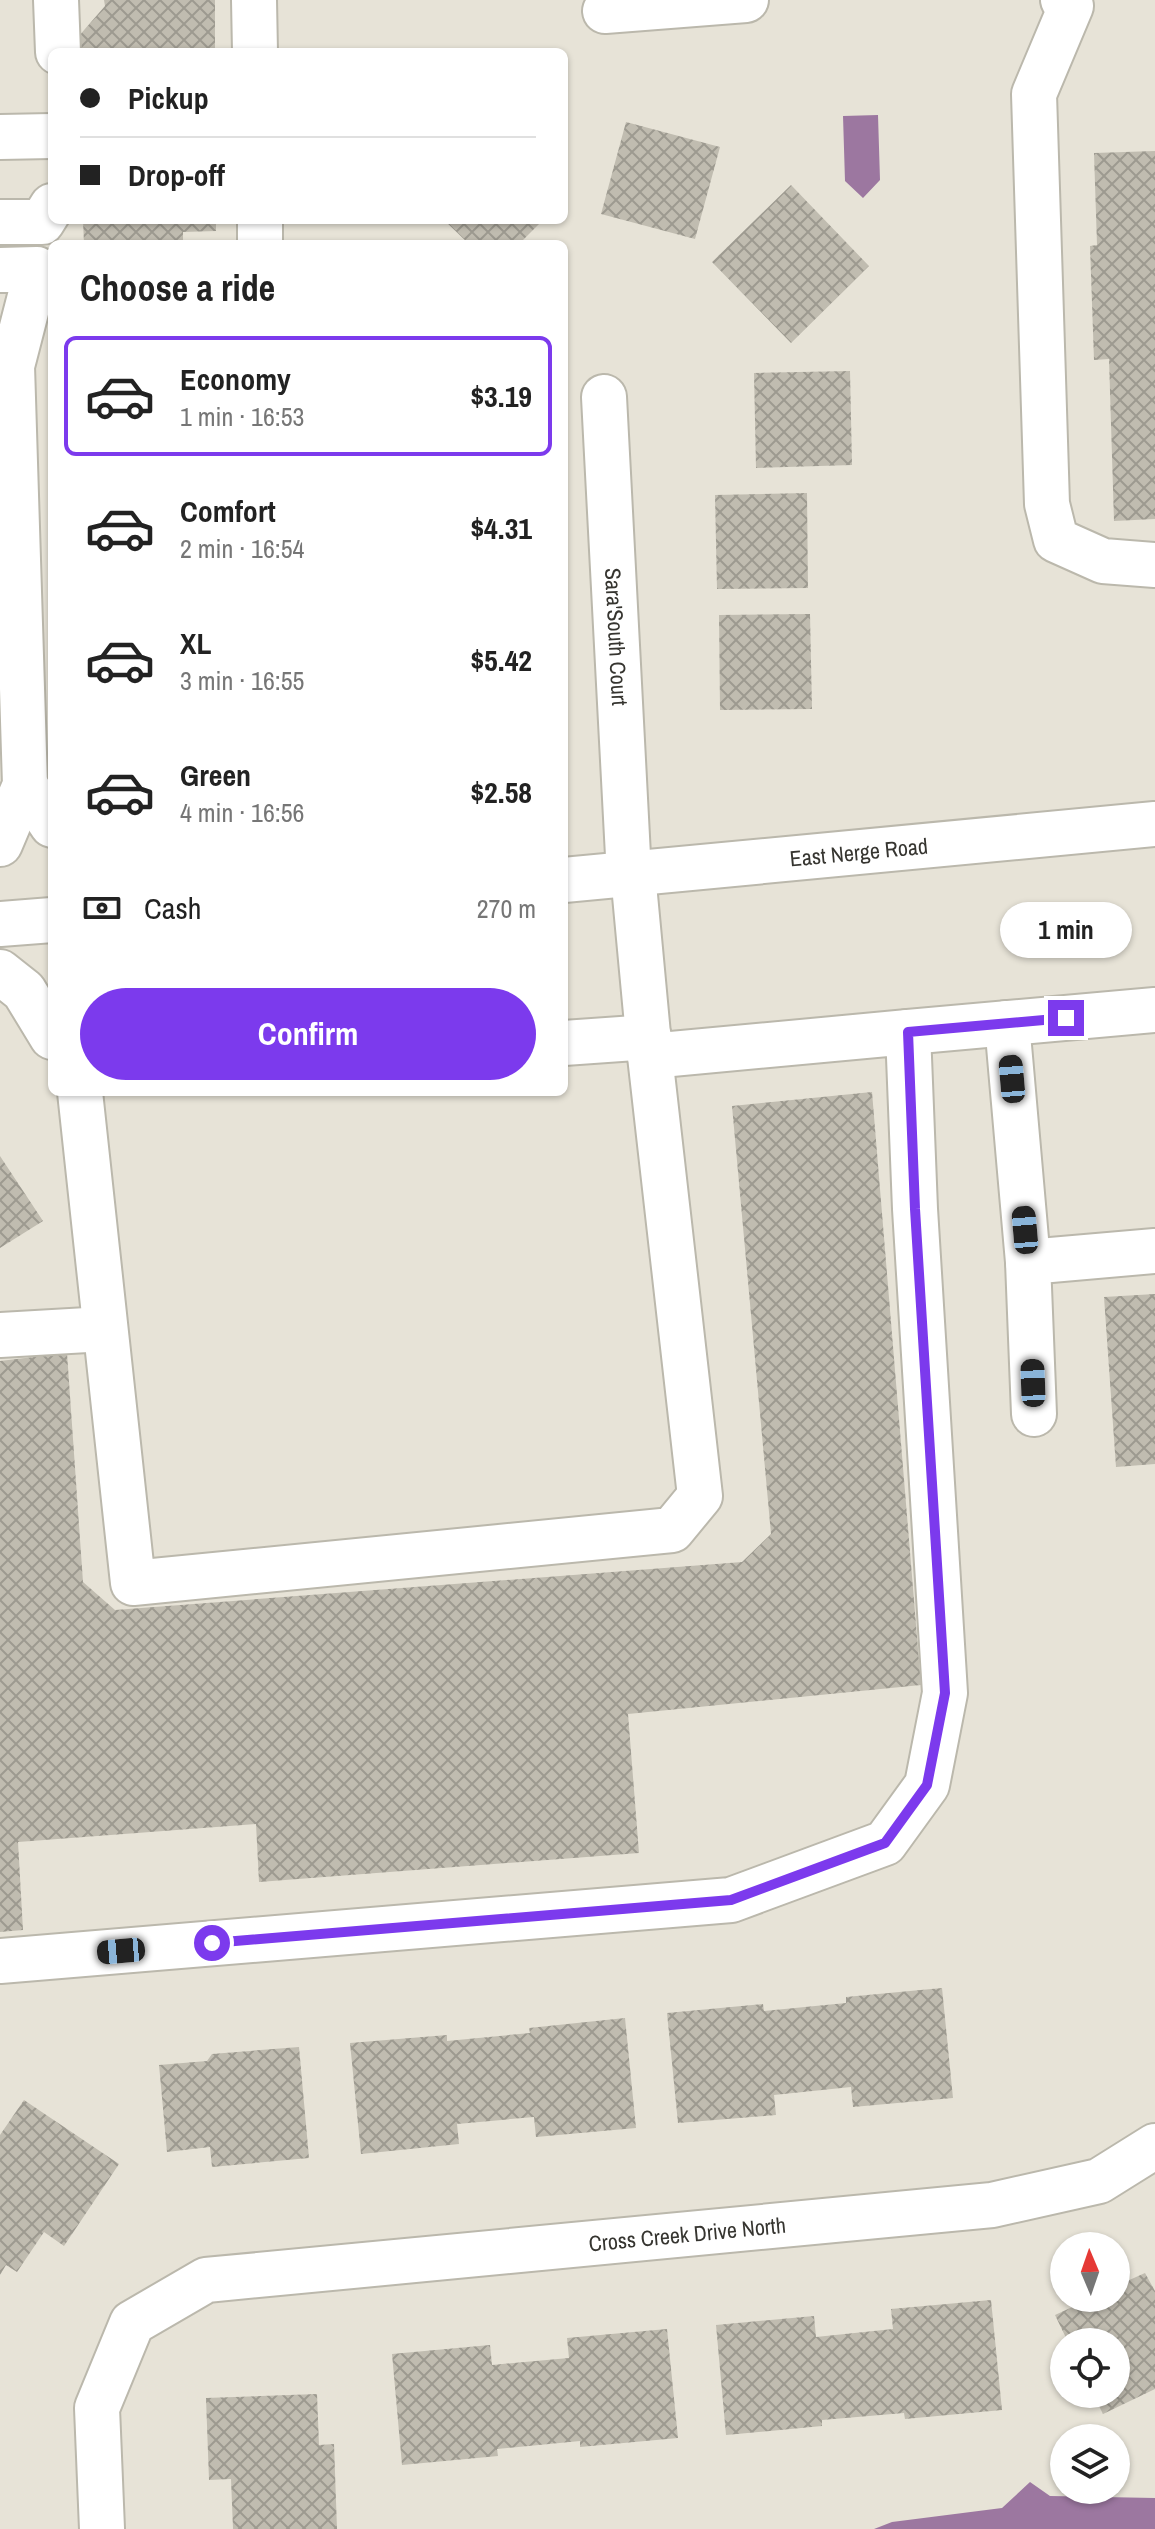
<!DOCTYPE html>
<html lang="en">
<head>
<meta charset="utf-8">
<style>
  :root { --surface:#fff; --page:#f6f6f6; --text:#222; --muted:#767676; --line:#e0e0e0; --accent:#7c3aed }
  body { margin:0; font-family:"Archivo Narrow",sans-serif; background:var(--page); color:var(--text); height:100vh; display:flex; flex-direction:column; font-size:30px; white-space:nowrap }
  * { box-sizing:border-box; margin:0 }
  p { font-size:26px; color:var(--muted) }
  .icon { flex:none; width:44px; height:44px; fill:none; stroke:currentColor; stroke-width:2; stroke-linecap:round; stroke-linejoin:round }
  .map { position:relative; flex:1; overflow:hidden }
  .sheet { position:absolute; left:48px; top:240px; width:520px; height:856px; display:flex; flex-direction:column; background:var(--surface); border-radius:12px; box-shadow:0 2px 6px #0004 }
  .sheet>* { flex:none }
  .banner { position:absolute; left:48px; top:48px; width:520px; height:176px; border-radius:12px; box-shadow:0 2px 6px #0004; display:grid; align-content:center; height:176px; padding:0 32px; background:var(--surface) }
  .needle { width:52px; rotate:358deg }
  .buttons { position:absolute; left:1050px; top:2232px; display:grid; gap:16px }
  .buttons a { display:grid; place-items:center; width:80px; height:80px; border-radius:50%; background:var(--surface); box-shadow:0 2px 6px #0004; font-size:40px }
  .end { position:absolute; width:36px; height:36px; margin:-18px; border:10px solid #7c3aed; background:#fff; box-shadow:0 0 0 4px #fff }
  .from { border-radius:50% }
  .bubble { position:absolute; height:56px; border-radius:28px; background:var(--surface); box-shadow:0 2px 6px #0004; font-size:26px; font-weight:700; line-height:56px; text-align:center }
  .car { position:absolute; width:24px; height:48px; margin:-24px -12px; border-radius:10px; box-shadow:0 0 6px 2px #0007; background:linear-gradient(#222 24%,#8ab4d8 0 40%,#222 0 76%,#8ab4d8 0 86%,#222 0) }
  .banner b { display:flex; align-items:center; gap:28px; height:76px; font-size:30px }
  .banner b+b { border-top:2px solid var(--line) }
  .banner i { width:20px; height:20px; background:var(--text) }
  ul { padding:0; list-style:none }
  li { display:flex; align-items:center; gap:24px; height:120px; margin:0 16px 12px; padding:0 16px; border:4px solid transparent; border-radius:12px }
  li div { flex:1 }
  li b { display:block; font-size:30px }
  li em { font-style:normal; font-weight:700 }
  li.on { border-color:var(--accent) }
  li>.icon { width:72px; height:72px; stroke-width:1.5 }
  h2 { padding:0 32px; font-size:36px; line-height:96px }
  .pay { display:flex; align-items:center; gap:20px; height:88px; padding:0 32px; font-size:30px }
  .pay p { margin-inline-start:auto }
  .cta { display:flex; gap:16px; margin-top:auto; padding:16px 32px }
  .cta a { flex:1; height:92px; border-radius:48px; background:var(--accent); color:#fff; font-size:32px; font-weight:700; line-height:92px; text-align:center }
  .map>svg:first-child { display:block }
  .water { fill:#9c77a0 }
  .building { fill:url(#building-cross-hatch) }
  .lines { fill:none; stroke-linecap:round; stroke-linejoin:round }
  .minor-casing { stroke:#bbb8ac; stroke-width:48 }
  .major-casing { stroke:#bbb8ac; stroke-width:48 }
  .minor { stroke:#fff; stroke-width:44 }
  .major { stroke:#fff; stroke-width:44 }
  .route { stroke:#7c3aed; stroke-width:10 }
  .labels { text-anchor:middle; stroke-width:6; stroke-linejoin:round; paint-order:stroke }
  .street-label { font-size:22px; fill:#363530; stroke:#f4f0e4 }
</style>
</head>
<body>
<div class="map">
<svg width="1155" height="2529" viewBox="0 0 1155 2529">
  <defs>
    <pattern id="building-cross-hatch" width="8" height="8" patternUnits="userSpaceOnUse" patternTransform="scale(2)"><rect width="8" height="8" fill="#c0bcb0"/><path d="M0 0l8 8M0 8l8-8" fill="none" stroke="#9d9a90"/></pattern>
  </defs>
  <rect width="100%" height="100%" fill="#e7e3d7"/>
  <path class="water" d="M 878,115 L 880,180 L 863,198 L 845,181 L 843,116 Z
    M 1030,2482 L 1050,2496 L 1155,2498 L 1155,2529 L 874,2529 L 892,2522 L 1002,2508 Z"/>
  <path class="building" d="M 104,0 L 215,0 L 215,52 L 79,52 L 78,37 L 105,6 Z
    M 626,122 L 720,147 L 695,239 L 601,214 Z
    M 1155,151 L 1155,519 L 1114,521 L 1109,359 L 1094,360 L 1090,246 L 1097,245 L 1094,153 Z
    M 791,185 L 869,266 L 791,343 L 712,262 Z
    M 83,220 L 216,220 L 216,231 L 183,232 L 183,244 L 84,244 Z
    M 444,220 L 543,220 L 519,244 L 469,244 Z
    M 850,371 L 852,465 L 756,468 L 754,373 Z
    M 807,493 L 808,588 L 717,589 L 715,495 Z
    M 810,614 L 812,709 L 720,710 L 719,615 Z
    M 872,1092 L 921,1685 L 628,1714 L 639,1853 L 259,1882 L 256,1824 L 18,1842 L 23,1930 L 0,1932 L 0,1361 L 67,1353 L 83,1582 L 115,1610 L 742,1562 L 771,1534 L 732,1106 Z
    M 0,1156 L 43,1221 L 0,1248 Z
    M 1155,1294 L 1155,1464 L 1116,1467 L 1104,1297 Z
    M 942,1988 L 953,2098 L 853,2107 L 851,2087 L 774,2095 L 776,2115 L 678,2123 L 667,2013 L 763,2004 L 764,2011 L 846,2003 L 846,1997 Z
    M 625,2018 L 636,2128 L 536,2137 L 534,2117 L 457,2124 L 459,2144 L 361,2154 L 350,2043 L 447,2035 L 447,2041 L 530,2033 L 529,2028 Z
    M 299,2047 L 309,2158 L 212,2167 L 210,2147 L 167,2152 L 159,2065 L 207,2061 L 212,2054 Z
    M 24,2100 L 119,2164 L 64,2246 L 44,2232 L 17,2272 L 6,2265 L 0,2275 L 0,2135 Z
    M 1145,2273 L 1155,2291 L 1155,2389 L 1103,2414 L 1093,2394 L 1116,2394 L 1116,2342 L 1068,2342 L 1055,2315 L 1092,2298 L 1116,2298 L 1116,2286 Z
    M 991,2300 L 1002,2410 L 905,2419 L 904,2413 L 822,2420 L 822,2426 L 726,2435 L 716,2325 L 814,2316 L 816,2337 L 893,2329 L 891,2309 Z
    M 667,2329 L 678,2438 L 580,2447 L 580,2441 L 497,2449 L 498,2456 L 402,2465 L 392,2354 L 490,2345 L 492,2365 L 569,2358 L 567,2338 Z
    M 317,2394 L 319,2445 L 334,2444 L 337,2529 L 233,2529 L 231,2479 L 209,2480 L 206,2398 Z"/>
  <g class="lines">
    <g class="minor-casing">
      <g id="minor">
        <path d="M 56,0 L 58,52"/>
        <path d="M 254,0 L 255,52"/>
        <path d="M 1063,0 L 1071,6 L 1034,94 L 1047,504 L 1056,540 L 1103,561 L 1155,565"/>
        <path d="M 605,11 L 746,0"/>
        <path d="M 0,137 L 52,136"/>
        <path d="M 260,220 L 260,244"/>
        <path d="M 0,222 L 42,222 L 52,206"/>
        <path d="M 0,270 L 37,269 L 12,366 L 25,785 L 0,844"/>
        <path id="s1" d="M 604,397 L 629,875"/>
        <path d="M 25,785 L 52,825"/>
        <path d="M 0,972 L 24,991 L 52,1037"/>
        <path d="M 1007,1023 L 1028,1262"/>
        <path d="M 908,1032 L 1155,1010"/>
        <path d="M 564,1043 L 649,1037"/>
        <path d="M 80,1092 L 133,1583 L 672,1530 L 700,1496 L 650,1056"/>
        <path d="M 0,1335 L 105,1329"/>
        <path d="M 1034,1414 L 1028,1262 L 1155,1251"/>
        <path d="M 0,1961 L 731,1900 L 885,1843 L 927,1785 L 945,1693 L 915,1209 L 908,1032 L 650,1056 L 633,874"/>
        <path id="s2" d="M 102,2529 L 97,2408 L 132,2323 L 206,2280 L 992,2205 L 1099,2181 L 1155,2146"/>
      </g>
    </g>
    <g class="major-casing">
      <g id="major">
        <path id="s3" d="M 564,880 L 1155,824"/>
        <path d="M 0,924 L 52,920"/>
      </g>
    </g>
    <use href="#minor" class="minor"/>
    <use href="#major" class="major"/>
  </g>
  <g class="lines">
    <path class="route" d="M 212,1943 L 731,1900 L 885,1843 L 927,1785 L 945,1693 L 915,1209 L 908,1032 L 1066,1018"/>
  </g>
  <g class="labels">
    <g class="street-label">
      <text dy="8" stroke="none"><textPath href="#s1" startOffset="240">Sara'South Court</textPath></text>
      <text dy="8" stroke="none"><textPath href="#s3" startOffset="296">East Nerge Road</textPath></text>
      <text dy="8" stroke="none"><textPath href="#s2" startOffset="782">Cross Creek Drive North</textPath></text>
    </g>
  </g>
</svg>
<div class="buttons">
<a><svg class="needle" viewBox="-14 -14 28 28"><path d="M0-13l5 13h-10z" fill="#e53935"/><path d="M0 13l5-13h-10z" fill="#767676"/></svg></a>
<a><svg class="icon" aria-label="locate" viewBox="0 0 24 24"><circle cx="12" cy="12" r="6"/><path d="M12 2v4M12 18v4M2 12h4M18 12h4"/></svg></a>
<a><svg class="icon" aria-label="layers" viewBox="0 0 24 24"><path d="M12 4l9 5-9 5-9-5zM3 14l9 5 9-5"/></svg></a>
</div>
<i class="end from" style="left:212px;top:1943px"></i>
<i class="end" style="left:1066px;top:1018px"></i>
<div class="bubble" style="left:1000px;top:902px;width:132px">1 min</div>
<i class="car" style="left:1012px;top:1079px;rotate:355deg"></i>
<i class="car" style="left:1025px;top:1230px;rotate:355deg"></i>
<i class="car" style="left:1033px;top:1383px;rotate:358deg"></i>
<i class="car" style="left:121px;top:1951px;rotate:265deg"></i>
<div class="banner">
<b><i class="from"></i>Pickup</b>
<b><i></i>Drop-off</b>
</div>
<section class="sheet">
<h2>Choose a ride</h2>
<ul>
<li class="on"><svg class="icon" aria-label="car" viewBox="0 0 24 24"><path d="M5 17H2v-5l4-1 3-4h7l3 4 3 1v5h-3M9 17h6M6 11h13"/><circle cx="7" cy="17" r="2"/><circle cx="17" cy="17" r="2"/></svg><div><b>Economy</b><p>1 min · 16:53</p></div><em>$3.19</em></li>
<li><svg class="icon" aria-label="car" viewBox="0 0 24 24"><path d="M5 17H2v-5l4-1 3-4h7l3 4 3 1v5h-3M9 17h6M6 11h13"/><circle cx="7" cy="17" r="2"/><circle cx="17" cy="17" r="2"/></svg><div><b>Comfort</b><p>2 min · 16:54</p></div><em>$4.31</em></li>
<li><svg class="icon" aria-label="car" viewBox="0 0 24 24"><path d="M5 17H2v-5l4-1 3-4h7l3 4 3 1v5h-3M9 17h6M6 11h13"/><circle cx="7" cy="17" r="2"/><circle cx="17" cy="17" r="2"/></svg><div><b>XL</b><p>3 min · 16:55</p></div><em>$5.42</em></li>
<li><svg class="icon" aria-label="car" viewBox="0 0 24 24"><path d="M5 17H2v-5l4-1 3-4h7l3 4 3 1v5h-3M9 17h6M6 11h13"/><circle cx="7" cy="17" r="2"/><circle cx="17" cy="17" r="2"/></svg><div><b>Green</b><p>4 min · 16:56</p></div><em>$2.58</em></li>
</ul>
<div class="pay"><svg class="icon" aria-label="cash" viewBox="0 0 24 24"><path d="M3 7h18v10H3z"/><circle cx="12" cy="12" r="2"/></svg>Cash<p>270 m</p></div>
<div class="cta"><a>Confirm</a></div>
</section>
</div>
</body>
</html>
